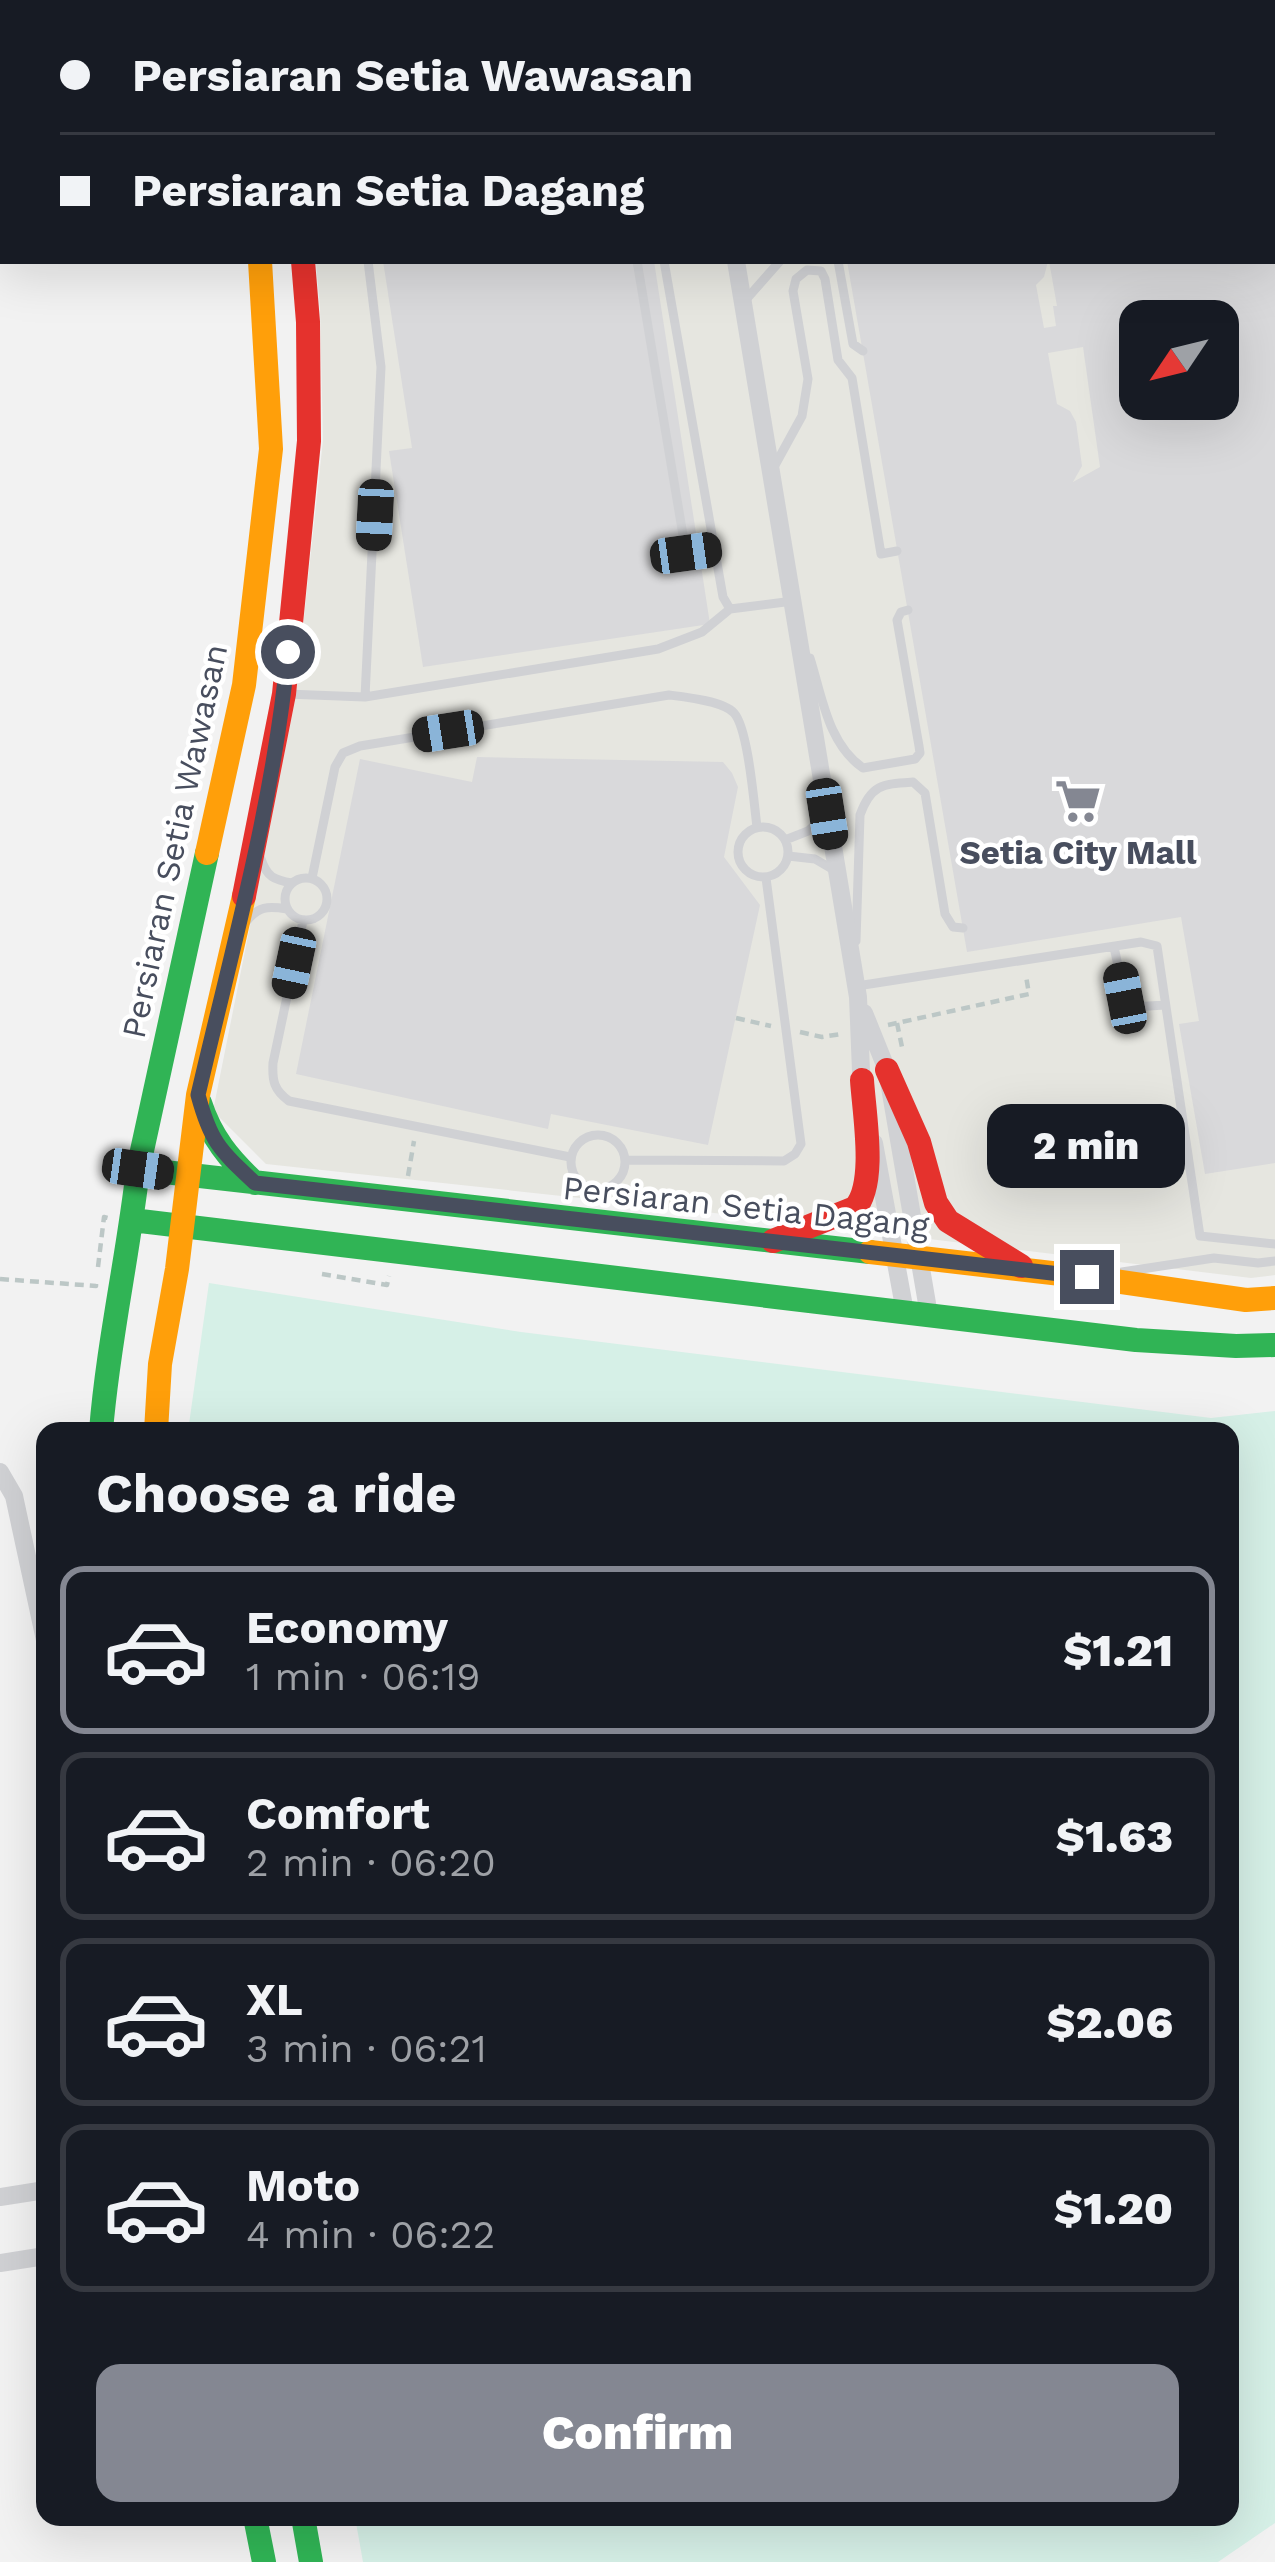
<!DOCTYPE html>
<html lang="en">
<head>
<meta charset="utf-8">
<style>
  :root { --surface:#171b24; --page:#20242c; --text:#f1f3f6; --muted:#9ea1a6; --line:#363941; --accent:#848792 }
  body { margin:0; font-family:"Work Sans",sans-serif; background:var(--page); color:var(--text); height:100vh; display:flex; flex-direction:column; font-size:45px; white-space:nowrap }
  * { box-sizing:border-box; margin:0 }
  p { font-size:39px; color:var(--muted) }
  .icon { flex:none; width:66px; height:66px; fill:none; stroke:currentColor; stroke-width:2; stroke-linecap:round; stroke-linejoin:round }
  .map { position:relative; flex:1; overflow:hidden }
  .sheet { position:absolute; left:36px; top:1422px; width:1203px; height:1104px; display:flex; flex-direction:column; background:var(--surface); border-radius:24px; box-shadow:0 12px 48px #0002 }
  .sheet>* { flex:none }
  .hud { position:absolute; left:0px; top:0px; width:1275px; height:264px; box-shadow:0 12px 48px #0002; display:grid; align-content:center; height:264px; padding:0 60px; background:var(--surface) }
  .needle { width:78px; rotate:235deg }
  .buttons { position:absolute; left:1119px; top:300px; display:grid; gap:24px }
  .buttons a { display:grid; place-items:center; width:120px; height:120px; border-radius:24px; background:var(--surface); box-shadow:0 12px 48px #0002; font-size:60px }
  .end { position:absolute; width:54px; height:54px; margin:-27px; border:15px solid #484e5e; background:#fff; box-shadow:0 0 0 6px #fff }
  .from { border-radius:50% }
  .bubble { position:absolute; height:84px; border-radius:24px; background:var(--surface); box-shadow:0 12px 48px #0002; font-size:39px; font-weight:800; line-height:84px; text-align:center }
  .car { position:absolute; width:36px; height:72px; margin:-36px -18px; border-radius:15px; box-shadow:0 0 9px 3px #0007; background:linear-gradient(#222 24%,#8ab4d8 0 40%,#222 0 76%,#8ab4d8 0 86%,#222 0) }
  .hud b { display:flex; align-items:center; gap:42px; height:114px; font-size:45px }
  .hud b+b { border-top:3px solid var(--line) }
  .hud i { width:30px; height:30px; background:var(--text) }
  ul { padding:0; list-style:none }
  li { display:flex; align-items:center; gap:36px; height:168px; margin:0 24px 18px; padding:0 36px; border:6px solid var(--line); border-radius:24px }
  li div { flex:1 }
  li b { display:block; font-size:45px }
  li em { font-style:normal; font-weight:800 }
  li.current { border-color:var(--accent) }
  li>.icon { width:108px; height:108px; stroke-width:1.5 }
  h2 { padding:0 60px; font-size:54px; line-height:144px }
  .primary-button { display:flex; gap:24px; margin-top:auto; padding:24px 60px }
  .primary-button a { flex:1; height:138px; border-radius:24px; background:var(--accent); color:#fff; font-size:48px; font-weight:800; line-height:138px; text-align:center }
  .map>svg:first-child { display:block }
  .commercial { fill:#e6e6e0; fill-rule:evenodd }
  .green { fill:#d6f0e7 }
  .building { fill:#d9d9db; fill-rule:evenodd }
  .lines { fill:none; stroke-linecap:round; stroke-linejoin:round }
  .path { stroke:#bcc7c6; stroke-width:4.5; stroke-dasharray:9 6; stroke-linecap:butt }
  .lane { stroke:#d0d1d4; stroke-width:9 }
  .street { stroke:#d0d1d4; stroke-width:18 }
  .fast { stroke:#30b455; stroke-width:24 }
  .slow { stroke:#ff9f0a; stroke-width:24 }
  .jam { stroke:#e5322d; stroke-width:24 }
  .route { stroke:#484e5e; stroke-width:15 }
  .labels { text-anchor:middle; stroke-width:9; stroke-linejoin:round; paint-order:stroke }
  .street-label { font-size:33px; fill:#484e5e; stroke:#fff }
  .poi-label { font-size:33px; font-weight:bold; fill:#484e5e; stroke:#fff }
</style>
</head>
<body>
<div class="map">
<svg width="1275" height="2562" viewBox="0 0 1275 2562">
  <rect width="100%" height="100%" fill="#f2f2f2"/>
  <path class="commercial" d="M 285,0 L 1275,0 L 1275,1275 L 1251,1278 L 664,1207 L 266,1164 L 213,1111 L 295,701 L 323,440 L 320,308 L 316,261 L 1272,261 L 1272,3 L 285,3 ZM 1140,321 L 1218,321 L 1218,399 L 1140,399 Z"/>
  <path class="green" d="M 209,1283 L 521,1332 L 1211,1418 L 1275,1411 L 1275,2523 L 1218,2562 L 363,2562 L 355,2517 L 1230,2517 L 1230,1431 L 188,1431 Z"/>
  <path class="building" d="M 383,261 L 654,261 L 710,624 L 423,667 L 389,451 L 412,448 Z
    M 847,261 L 1048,261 L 1044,277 L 1036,285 L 1044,328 L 1056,326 L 1053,306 L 1057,306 L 1049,261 L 1275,261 L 1275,1163 L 1205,1174 L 1179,1024 L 1199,1021 L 1181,917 L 967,952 ZM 1140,321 L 1218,321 L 1218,399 L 1140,399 ZM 1083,347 L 1100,467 L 1073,482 L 1082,466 L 1076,422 L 1070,411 L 1057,404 L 1048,353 Z
    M 477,757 L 723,762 L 732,773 L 738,787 L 724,857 L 760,905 L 708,1145 L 551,1114 L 548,1129 L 296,1074 L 360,759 L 472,782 Z"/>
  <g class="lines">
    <path class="path" d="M 657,0 L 657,3
      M 736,1018 L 771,1026
      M 897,1023 L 902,1047
      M 888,1025 L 1029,994 L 1026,976
      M 800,1032 L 822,1037 L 841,1034
      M 408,1176 L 414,1141
      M 98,1267 L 104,1217 L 108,1218
      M 322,1274 L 387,1285 L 389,1276
      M 0,1279 L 96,1286 L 96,1284"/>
    <path class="lane" d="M 312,0 L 313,3
      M 625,0 L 625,3
      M 782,0 L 783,3
      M 637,261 L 686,553 L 714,549
      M 664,261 L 723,597 L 730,609
      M 838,261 L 853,344 L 863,351
      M 743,303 L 780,261
      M 774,467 L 802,416 L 808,379 L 793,291 L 796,279 L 807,270 L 821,271 L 825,279 L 838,360 L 852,378 L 881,554 L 897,551
      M 810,658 C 822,696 828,744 863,768 L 915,759 L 920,753 L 919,746 L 897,620 L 901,612 L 908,610
      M 286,694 L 365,697 L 381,367 L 368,261
      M 365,697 L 658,649 L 702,632 L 730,609 L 793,601
      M738 852a25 25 0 1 1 50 0a25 25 0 1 1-50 0Z
      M 785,840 L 808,831 L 826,815
      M 788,856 L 815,859 L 837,872
      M 261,859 C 267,877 274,880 292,883
      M285 899a21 21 0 1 1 42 0a21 21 0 1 1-42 0Z
      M 312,878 L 335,767 L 343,753 L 360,746 L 669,695 C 685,697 723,701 734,713 C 748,728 754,803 757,827
      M 303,921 L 273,1063 C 272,1081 274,1090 289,1101 L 570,1157
      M 246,922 C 258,906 268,906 287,909
      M 856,941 L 860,815 C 871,784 883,784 913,782 L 925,793 L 945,914 L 953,927 L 963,928
      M 1114,947 L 1125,998 L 1133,1007 L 1165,1005
      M 857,986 L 1141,942 L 1157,946 L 1200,1236 L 1275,1244
      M571 1162a27 27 0 1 1 54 0a27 27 0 1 1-54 0Z
      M 625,1160 L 784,1161 L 795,1154 L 801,1144 L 766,878
      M 1122,1272 L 1214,1258 L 1258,1263 L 1275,1261"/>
    <path class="street" d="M 693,0 L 693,3
      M 736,261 L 858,997 L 861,1071 L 865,1092
      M 864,1013 L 887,1070 L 929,1315
      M 874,1143 L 905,1312
      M 0,1472 L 14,1496 L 45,1640
      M 0,2197 L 45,2190
      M 0,2263 L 45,2256"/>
    <path class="fast" d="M 230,0 L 230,3
      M 200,1103 C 211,1137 229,1159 255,1183
      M 138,1169 L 870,1252
      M 132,1220 L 1136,1340 L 1236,1346 L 1275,1345
      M 101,1431 C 108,1343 128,1257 138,1169 L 207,853
      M 255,2517 L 264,2562
      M 303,2517 L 311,2562"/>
    <path class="slow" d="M 207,853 L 244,685 L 271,449 L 260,261
      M 870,1252 L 1087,1277 L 1246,1300 L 1275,1298
      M 156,1431 L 160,1364 L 177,1269 L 198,1095 L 244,896"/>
    <path class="jam" d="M 273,0 L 274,3
      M 244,896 L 284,694 L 309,441 L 308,322 L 303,261
      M 887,1070 L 919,1142 L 936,1203 L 948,1221 L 1021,1266
      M 773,1241 L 855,1208 C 877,1184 864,1113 862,1080"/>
  </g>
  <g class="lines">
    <path class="route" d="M 288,652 C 274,802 232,949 198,1095 C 211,1143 220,1150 255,1183 L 1087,1277"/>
  </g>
  <defs>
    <g id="supermarket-bare" transform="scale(3.6)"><path d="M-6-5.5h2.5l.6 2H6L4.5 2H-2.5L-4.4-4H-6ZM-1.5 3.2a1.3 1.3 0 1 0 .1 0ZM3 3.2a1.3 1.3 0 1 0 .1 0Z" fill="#848792" stroke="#fff" stroke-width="2.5" paint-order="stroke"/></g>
  </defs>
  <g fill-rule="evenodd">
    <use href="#supermarket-bare" x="1078" y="801"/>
  </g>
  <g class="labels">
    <g class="street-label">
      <text transform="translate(174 841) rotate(-78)" y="12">Persiaran Setia Wawasan</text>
      <text transform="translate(746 1206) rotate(6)" y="12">Persiaran Setia Dagang</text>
    </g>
    <g class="poi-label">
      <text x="1078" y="864">Setia City Mall</text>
    </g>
  </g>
</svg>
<div class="buttons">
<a><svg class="needle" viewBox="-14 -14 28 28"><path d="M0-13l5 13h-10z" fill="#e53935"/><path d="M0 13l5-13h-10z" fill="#9ea1a6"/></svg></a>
</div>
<i class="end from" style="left:288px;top:652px"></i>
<i class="end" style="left:1087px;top:1277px"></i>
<div class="bubble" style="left:987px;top:1104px;width:198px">2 min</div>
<i class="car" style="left:375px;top:515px;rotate:183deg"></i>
<i class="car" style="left:686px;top:553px;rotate:82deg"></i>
<i class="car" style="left:448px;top:731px;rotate:261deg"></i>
<i class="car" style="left:827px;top:814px;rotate:171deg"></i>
<i class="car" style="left:294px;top:963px;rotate:192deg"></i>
<i class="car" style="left:1125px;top:998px;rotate:349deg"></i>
<i class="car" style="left:138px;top:1169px;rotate:98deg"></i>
<div class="hud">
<b><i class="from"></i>Persiaran Setia Wawasan</b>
<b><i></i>Persiaran Setia Dagang</b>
</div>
<section class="sheet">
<h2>Choose a ride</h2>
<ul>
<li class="current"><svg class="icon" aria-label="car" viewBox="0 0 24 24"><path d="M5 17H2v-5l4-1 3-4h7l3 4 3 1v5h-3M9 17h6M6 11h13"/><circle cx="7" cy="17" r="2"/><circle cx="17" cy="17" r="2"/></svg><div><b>Economy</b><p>1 min · 06:19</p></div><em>$1.21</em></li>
<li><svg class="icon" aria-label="car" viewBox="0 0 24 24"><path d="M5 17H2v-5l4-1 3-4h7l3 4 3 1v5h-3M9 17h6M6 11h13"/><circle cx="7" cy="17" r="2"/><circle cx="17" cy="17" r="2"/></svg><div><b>Comfort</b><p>2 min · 06:20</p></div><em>$1.63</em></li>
<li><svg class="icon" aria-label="car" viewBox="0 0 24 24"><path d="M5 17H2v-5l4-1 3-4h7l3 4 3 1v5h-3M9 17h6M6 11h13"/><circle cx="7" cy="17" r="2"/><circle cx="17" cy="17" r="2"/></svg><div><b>XL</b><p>3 min · 06:21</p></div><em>$2.06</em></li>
<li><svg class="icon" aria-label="car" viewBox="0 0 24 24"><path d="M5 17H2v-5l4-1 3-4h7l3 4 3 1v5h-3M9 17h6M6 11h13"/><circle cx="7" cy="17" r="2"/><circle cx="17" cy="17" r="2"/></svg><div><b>Moto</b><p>4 min · 06:22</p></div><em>$1.20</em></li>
</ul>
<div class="primary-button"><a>Confirm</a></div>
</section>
</div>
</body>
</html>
